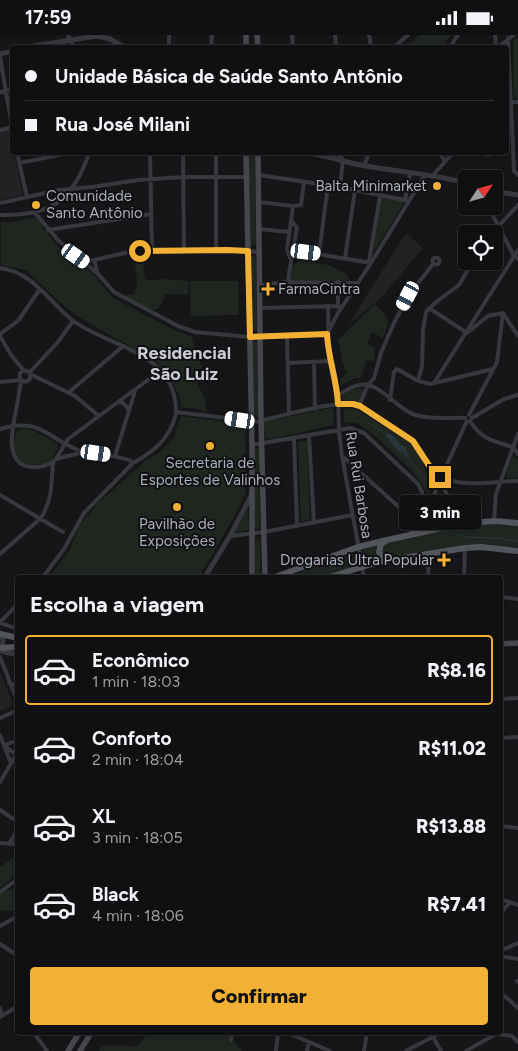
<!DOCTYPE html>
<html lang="pt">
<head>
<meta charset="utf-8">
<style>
  :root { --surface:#101012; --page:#19191b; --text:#f1f3f6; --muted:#9c9d9f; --line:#303032; --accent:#f2b134 }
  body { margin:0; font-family:Figtree,sans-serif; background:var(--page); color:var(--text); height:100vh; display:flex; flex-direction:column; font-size:19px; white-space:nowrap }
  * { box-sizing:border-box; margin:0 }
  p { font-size:16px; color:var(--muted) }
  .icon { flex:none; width:28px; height:28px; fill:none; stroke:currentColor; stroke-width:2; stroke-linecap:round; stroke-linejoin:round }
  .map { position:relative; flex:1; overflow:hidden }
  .panel { position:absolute; left:15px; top:540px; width:488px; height:460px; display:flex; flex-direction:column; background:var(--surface); border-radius:5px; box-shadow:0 1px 4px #0004,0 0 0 1px var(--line) }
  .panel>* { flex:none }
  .hud { position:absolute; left:10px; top:10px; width:499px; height:110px; border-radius:5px; box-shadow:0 1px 4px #0004,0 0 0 1px var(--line); display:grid; align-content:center; height:110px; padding:0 15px; background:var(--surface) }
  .needle { width:32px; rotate:54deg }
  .controls { position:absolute; left:458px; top:135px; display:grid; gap:10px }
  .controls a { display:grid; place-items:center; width:45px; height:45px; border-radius:5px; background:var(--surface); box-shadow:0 1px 4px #0004,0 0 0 1px var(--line); font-size:25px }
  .end { position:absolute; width:22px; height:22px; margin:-11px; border:6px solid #f2b134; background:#111; box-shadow:0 0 0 2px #111 }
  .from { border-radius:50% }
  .bubble { position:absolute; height:35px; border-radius:5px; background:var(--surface); box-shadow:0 1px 4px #0004,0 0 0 1px var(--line); font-size:16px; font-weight:800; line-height:35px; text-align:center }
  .car { position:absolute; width:15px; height:30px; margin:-15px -8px; border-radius:6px; box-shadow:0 0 4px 1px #0007; background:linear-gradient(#fff 24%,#345 0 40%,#fff 0 76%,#345 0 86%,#fff 0) }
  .hud b { display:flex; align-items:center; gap:18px; height:48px; font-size:19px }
  .hud b+b { border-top:1px solid var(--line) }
  .hud i { width:12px; height:12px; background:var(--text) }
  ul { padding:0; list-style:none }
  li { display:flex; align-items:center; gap:15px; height:70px; margin:0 10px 8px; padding:0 5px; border:2px solid transparent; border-radius:5px }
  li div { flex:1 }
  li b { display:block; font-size:19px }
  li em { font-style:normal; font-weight:800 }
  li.on { border-color:var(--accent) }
  li>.icon { width:45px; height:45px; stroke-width:1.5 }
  h2 { padding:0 15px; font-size:22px; line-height:60px }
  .cta { display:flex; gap:10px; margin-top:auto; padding:10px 15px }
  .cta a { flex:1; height:58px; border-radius:5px; background:var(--accent); color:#111; font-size:20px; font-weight:800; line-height:58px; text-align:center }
  .status { display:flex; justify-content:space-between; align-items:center; height:35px; padding:0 25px; background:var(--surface); direction:ltr }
  .status svg { height:14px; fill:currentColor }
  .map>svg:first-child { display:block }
  .built { fill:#222225 }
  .green { fill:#1e261f }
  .water { fill:#2c353c }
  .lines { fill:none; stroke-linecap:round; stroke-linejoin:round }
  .stream { stroke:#2c353c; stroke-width:1 }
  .minor { stroke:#37383d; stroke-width:4 }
  .tertiary { stroke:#37383d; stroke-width:5 }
  .secondary { stroke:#45474d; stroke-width:5.5 }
  .primary { stroke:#53555c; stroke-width:6 }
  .route { stroke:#f2b134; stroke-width:6 }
  .poi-dot { fill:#f2b134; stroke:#111113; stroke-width:2 }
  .labels { text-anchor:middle; stroke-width:4; stroke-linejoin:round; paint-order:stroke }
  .poi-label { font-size:15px; fill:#a8adb8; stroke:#111113; text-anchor:end }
  .street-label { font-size:15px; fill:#a8adb8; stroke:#111113 }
  .quarter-label { font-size:18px; font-weight:bold; fill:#c9ccd4; stroke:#111113 }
</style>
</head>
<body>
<div class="status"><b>17:59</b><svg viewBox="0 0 49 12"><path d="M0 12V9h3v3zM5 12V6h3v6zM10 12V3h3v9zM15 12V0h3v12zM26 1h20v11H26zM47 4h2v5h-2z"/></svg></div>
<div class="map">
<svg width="518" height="1016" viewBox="0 0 518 1016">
  <rect width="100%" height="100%" fill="#161618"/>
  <path class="built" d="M 10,94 L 12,118 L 14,118 L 23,160 L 0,165 L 0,96 Z
    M 406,198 L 423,213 L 380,264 L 348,290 Z
    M 0,637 L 14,670 L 0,676 Z"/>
  <path class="green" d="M 420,0 L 451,0 L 443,12 L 405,12 Z
    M 518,2 L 518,64 L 514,63 L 513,5 Z
    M 248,118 L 255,118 L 256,209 L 251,211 Z
    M 381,162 L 405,166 L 375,215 L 373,215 Z
    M 39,182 L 43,193 L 59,213 L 91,237 L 113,263 L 174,295 L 191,301 L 202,332 L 196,345 L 205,364 L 206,378 L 199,374 L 181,372 L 180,363 L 170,342 L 156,326 L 80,283 L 58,266 L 26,235 L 1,230 L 1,186 L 8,188 Z
    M 250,221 L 255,221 L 256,224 L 257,296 L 252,295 Z
    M 301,225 L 328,230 L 347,239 L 349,245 L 290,245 L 291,232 Z
    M 143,227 L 145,244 L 151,246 L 162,244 L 189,246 L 188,259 L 165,259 C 163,267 161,275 151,275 L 126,262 L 124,260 L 133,260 C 142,244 133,241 136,228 Z
    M 190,246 L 238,246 L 239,280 L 191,281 Z
    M 375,269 C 389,282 391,285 383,303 L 372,297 L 367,308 L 375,313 L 374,326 L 366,325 L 361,343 L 355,343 L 341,350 L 340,345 L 347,337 L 343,329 L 338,305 Z
    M 252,306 L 257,307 L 258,381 L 256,383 L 253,381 Z
    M 358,353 L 363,354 L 364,357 L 359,368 L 350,366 L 343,367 L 342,361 L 348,357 Z
    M 331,373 L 334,375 L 333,390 L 271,404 L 265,403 L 263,389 L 266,386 Z
    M 350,373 L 358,375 L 412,409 L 419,418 L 426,437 L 434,445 L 429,459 L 413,437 L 374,400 L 357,388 L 344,387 L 344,374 Z
    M 181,381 L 245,389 L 246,457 L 239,473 L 199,542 L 49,542 L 69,516 L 79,491 L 97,469 L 145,426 L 158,419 L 166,411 L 174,402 Z
    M 25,393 L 34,396 L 57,408 L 57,415 L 51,427 C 35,432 11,432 14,408 C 15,402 15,398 19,394 Z
    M 307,406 L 310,484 L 301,487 L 298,407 Z
    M 257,413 L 259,416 L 260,493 L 258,494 L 254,493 L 254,414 Z
    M 513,421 L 518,424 L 518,443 L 508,443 L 506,440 Z
    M 438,458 L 440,459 L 453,483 L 451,485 L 429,490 L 426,487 Z
    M 248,473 L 249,495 L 235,498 L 234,496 Z
    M 514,489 L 518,489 L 518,512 L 469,510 L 393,521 L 366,528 L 321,542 L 287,542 L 371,512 L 460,491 Z
    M 257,503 L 260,506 L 261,542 L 255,542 L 255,507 Z
    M 17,820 L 17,839 L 0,853 L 0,832 Z
    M 17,849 L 17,873 L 12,876 L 0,875 L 0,858 L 12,854 Z
    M 147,998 L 222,998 L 225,1000 L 227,999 L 242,1016 L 99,1016 L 101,1010 L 138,1011 Z"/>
  <path class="water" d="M 388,398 C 396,401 397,409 406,412 L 408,421 L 405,423 L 404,418 L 399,417 L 389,406 L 389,403 L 387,403 L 386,401 Z"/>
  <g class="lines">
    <path class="stream" d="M 365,385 L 387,400
      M 407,421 L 434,455
      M 440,464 L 451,485
      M 460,499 L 464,502 L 497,503 L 518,506"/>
    <path class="minor" d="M 68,0 L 74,12
      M 169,0 L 169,12
      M 292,0 L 293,12
      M 335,0 L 336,12
      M 369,0 L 371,12
      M 495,0 L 496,12
      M 508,3 L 514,136 L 518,140
      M 211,12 L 212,0
      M 394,12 L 408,0
      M 450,12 L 458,0
      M 498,12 L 514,0
      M 0,22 L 12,92
      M 0,57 L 12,54
      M 506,67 L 518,67
      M 0,95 L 12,92
      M 17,118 L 27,162
      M 150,118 L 152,216
      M 183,118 L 184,216
      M 216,118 L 216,215
      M 337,118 L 343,125 L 340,152
      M 439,118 L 445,126
      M 480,118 L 488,120
      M 19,128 L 69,118
      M 364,131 L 369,118
      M 259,140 L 340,152 L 409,166
      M 433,140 L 453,118
      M 405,165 L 410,138
      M 258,167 L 293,171
      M 0,168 L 59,155 L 92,152 L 138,145 L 183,142 L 247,142
      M 490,175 L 514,221 L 518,224
      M 35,178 L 59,206 L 98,239 L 114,257 L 178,291 L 195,297 L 250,302 L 327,299 L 338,278 L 371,228 L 425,140
      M 0,180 C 51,181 73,166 89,118
      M 259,194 L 289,197
      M 48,195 L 151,179
      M 491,199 L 518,170
      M 294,215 L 371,228
      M 319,219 L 328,150
      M432.5 226a3.5 3.5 0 1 1 7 0a3.5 3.5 0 1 1-7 0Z
      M 290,223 L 287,215 L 293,171 L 301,170 L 304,147
      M 345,223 L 355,155
      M 94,225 L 98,239
      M 85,227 L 125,218 L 140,216 L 227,215 L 260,217
      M 369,227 L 380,161
      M 0,233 C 33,237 48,266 72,285 C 105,310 162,314 174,360 C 176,368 177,375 175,382 C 169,404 154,416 135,427
      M 288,247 C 290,228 294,211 297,193 L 291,185
      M 338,247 L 338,272
      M 261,250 L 288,247 L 358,248
      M 328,271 L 329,322 L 338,360 L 339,396 L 342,421 L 364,542
      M 261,273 L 339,271
      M 429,273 L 467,298 L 488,281 L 503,278 L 518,301
      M 0,299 L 18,286 L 40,254
      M 0,301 L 11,320 L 24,336
      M 287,301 L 289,379
      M 314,327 L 315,374
      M 288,328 L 330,326
      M19.5 341a5.5 5.5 0 1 1 11 0a5.5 5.5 0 1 1-11 0Z
      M 29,338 L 58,307 L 73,286
      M 30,339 L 75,361 L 99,381
      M 22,346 C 19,352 19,359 18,365 C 15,384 0,428 31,432 C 40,433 46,431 53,427
      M 418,346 L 422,331 L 423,295 L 426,277 L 436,267 L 459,250 L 473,226
      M 0,347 L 20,345
      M 434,348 L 518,215
      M 68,358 L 122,312
      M 338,360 C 345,357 351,351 359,350 C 380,346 396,374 415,380 C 431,385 449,382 465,383
      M 390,365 L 394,337 L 397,334 L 418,346 L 430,349 L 493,334
      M 119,367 L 123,368 L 129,375
      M 359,371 L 368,350 L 374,343 L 381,318 L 393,290 L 408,261 L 433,229
      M 176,377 L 261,387 L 267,384 C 291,379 337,364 359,371 L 413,406 L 430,432 L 440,442
      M 469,380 L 497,327 L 503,278
      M 472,383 L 504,364 L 518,360
      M 470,386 C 482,405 493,406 513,412 L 518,419
      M 0,394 C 44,381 49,407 84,417 C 100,421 115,419 131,426
      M 309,401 L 314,488
      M 294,403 L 297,491
      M 252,410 L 350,393 L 364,398 L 418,449 L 422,457 L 427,476
      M 115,421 L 135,356
      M 342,421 L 418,489
      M 56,424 L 84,417
      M 442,440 L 467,386
      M 444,443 C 466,453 494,446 518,446
      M 444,444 L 443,451 L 460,489
      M 0,460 L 63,497
      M 494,486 L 496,459 L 518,399
      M 409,500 C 424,481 433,466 440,444
      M 230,501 L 264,497 L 352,480
      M 0,519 L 41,483 C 53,463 51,449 53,427 L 56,424 L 68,404 L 160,336
      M 43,542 L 64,514 L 84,478 L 132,429
      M 428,542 L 429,518
      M 464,542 L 465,513
      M 500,562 L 518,564
      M 0,587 L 18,569
      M 0,588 L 18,594
      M 0,622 L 18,668
      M 9,648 L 18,651
      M 500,664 L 518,663
      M 0,683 L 18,675
      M 0,700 L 11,728
      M 500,703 L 518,702
      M 5,710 L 18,705
      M 6,712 L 18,721
      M 0,747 L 16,720
      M 0,775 L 18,787
      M 500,791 L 518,793
      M 0,808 L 18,809
      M 9,809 L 18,794
      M 0,857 L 18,844
      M 500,864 L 518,870
      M 500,879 L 510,867
      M 0,891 L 18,881
      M 0,909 L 18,921
      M 500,916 L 518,908
      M 500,921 L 518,924
      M 517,946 L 518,947
      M 500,957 L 518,973
      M 0,973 L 2,980
      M 0,982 L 18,971
      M 34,998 L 47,1016
      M 288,998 L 330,1016
      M 490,998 L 512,1001 L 518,1007
      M 433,1002 L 441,1016
      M 231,1005 L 232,998
      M 276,1016 L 278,998
      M 307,1016 L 309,1007
      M 364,1016 L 367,998
      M 406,1016 L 440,998
      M 466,1016 L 496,999"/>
    <path class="tertiary" d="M 27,12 L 97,1 L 110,4 L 124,12
      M 0,19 L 12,16
      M 306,118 C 327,120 346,128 366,131 C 400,137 433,139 466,148
      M 494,156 L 518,160
      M 205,542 L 230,501 L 252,459
      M 0,599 L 3,604 L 2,613 L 0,614
      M 0,616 L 18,620"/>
    <path class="secondary" d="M 246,0 L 246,12
      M 257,0 L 258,12
      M 246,118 L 252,410 L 252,542
      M 258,118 L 261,387 L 265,542
      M 500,609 L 518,608
      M 68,1016 L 79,998
      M 80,1016 L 91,998"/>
    <path class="primary" d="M 386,506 L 381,509 L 379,517 L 383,523 L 389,525
      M 275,542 L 358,512 L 387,505 L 460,489 L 494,486 L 518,488
      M 330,542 L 378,527 L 465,513 L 481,512 L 518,516
      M 0,599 L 18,603
      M 0,613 L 18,612"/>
  </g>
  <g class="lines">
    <path class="route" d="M 140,216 L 228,215 L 248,216 L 250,302 L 327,299 C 328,323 337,345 338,369 L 353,369 L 360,371 L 413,406 L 430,432 L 440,442"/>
  </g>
  <g class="poi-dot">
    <circle cx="437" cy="151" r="5"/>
    <circle cx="36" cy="170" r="5"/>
    <path d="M265.5 246.5h5v5h5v5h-5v5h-5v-5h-5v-5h5z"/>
    <circle cx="210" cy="411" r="5"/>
    <circle cx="177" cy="472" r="5"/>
    <path d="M441.5 517.5h5v5h5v5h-5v5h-5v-5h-5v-5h5z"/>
  </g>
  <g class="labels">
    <g class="poi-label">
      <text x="427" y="156">Balta Minimarket</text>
      <text x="46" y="166" text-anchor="start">Comunidade<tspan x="46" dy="17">Santo Antônio</tspan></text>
      <text x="278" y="259" text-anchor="start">FarmaCintra</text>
      <text x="210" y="433" text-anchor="middle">Secretaria de<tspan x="210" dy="17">Esportes de Valinhos</tspan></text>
      <text x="177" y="494" text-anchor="middle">Pavilhão de<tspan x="177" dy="17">Exposições</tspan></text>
      <text x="434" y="530">Drogarias Ultra Popular</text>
    </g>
    <g class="street-label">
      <text transform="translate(359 450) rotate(81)" y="5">Rua Rui Barbosa</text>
    </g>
    <g class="quarter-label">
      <text x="184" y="324">Residencial<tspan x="184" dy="21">São Luiz</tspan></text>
    </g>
  </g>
</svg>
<div class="controls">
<a><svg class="needle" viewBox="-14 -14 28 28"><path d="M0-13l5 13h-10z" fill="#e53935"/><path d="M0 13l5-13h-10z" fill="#9c9d9f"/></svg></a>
<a><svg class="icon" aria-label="locate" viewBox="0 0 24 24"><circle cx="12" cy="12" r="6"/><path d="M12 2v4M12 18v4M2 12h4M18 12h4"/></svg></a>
</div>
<i class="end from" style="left:140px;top:216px"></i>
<i class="end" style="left:440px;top:442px"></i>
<div class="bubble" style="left:399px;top:460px;width:82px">3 min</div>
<i class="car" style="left:306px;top:217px;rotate:97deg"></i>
<i class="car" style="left:76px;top:221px;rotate:125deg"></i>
<i class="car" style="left:408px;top:261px;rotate:208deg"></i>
<i class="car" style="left:240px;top:385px;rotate:279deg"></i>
<i class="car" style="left:96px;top:418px;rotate:98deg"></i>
<div class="hud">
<b><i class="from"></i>Unidade Básica de Saúde Santo Antônio</b>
<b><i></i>Rua José Milani</b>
</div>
<section class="panel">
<h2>Escolha a viagem</h2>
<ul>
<li class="on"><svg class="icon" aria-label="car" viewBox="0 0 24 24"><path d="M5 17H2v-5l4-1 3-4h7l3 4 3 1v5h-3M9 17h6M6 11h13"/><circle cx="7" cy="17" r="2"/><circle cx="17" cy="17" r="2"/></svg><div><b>Econômico</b><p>1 min · 18:03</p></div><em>R$8.16</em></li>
<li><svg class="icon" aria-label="car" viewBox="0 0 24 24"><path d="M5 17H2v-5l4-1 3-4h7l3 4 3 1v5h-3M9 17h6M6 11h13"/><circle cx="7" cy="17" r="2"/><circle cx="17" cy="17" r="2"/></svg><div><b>Conforto</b><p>2 min · 18:04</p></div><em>R$11.02</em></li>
<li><svg class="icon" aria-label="car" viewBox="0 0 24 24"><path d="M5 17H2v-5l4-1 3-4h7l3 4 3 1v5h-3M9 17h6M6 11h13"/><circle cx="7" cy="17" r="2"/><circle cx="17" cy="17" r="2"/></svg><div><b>XL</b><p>3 min · 18:05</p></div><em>R$13.88</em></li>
<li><svg class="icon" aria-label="car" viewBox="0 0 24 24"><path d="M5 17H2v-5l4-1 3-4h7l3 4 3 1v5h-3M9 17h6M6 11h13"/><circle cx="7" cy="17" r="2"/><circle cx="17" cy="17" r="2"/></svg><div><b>Black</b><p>4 min · 18:06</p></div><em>R$7.41</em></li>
</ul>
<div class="cta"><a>Confirmar</a></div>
</section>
</div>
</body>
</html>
